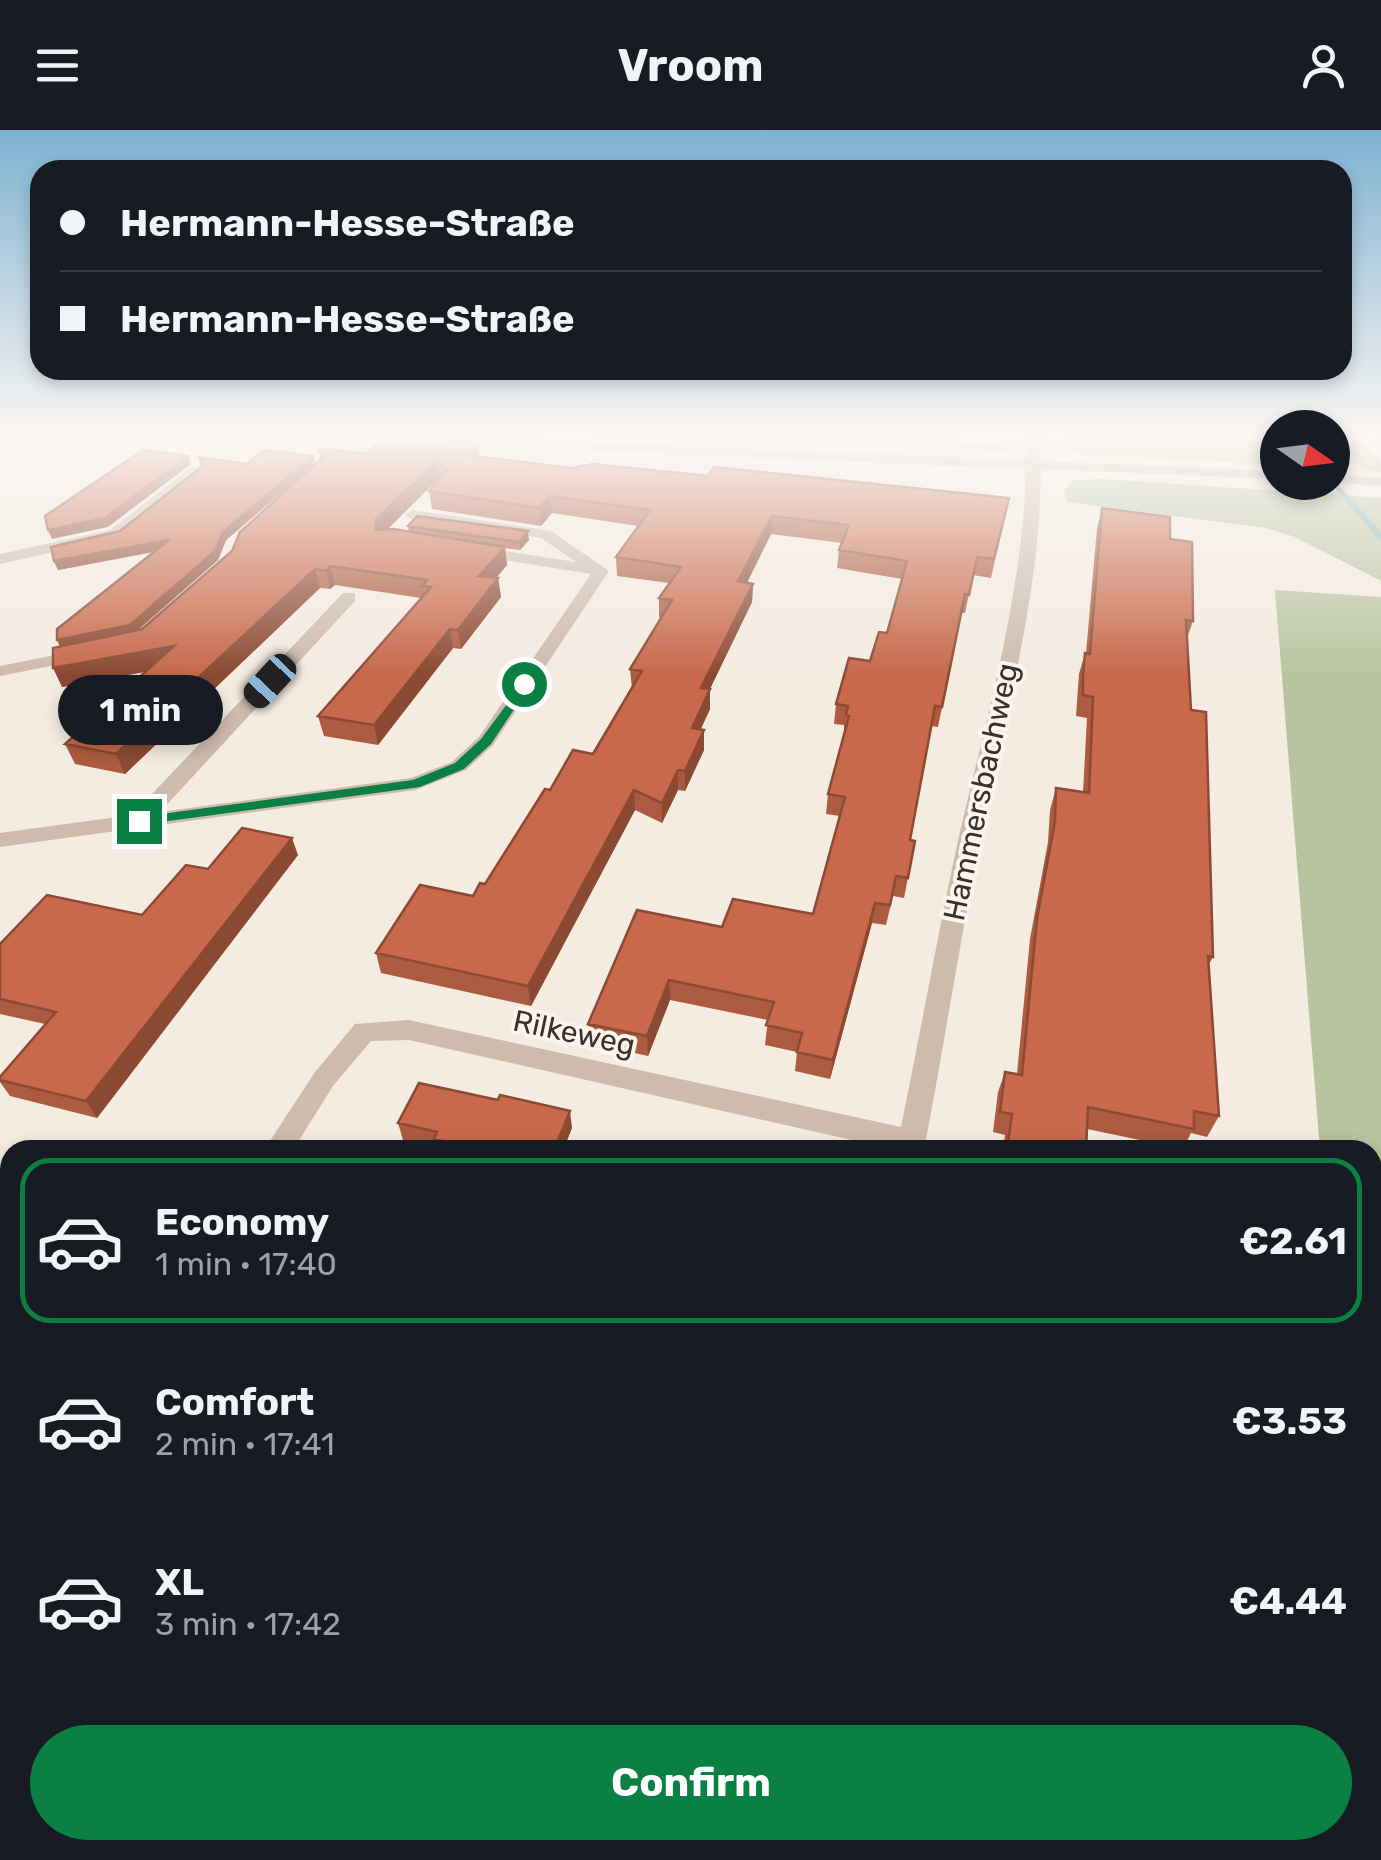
<!DOCTYPE html>
<html lang="en">
<head>
<meta charset="utf-8">
<style>
  :root { --surface:#171b24; --page:#20242c; --text:#f1f3f6; --muted:#9ea1a6; --line:#363941; --accent:#0b8043 }
  body { margin:0; font-family:Rubik,sans-serif; background:var(--page); color:var(--text); height:100vh; display:flex; flex-direction:column; font-size:38px; white-space:nowrap }
  * { box-sizing:border-box; margin:0 }
  p { font-size:32px; color:var(--muted) }
  .icon { flex:none; width:55px; height:55px; fill:none; stroke:currentColor; stroke-width:2; stroke-linecap:round; stroke-linejoin:round }
  .map { position:relative; flex:1; overflow:hidden }
  .panel { position:absolute; left:0px; top:1010px; width:1382px; height:720px; display:flex; flex-direction:column; background:var(--surface); border-radius:30px 30px 0 0; box-shadow:0 5px 15px #0003 }
  .panel>* { flex:none }
  .top-card { position:absolute; left:30px; top:30px; width:1322px; height:220px; border-radius:30px; box-shadow:0 5px 15px #0003; display:grid; align-content:center; height:220px; padding:0 30px; background:var(--surface) }
  .needle { width:65px; rotate:104deg }
  .tools { position:absolute; left:1260px; top:280px; display:grid; gap:20px }
  .tools a { display:grid; place-items:center; width:90px; height:90px; border-radius:50%; background:var(--surface); box-shadow:0 5px 15px #0003; font-size:50px }
  .end { position:absolute; width:45px; height:45px; margin:-22px; border:12px solid #0b8043; background:#fff; box-shadow:0 0 0 5px #fff }
  .from { border-radius:50% }
  .bubble { position:absolute; height:70px; border-radius:35px; background:var(--surface); box-shadow:0 5px 15px #0003; font-size:32px; font-weight:700; line-height:70px; text-align:center }
  .car { position:absolute; width:30px; height:60px; margin:-30px -15px; border-radius:12px; box-shadow:0 0 8px 2px #0007; background:linear-gradient(#222 24%,#8ab4d8 0 40%,#222 0 76%,#8ab4d8 0 86%,#222 0) }
  .top-card b { display:flex; align-items:center; gap:35px; height:95px; font-size:38px }
  .top-card b+b { border-top:2px solid var(--line) }
  .top-card i { width:25px; height:25px; background:var(--text) }
  ul { padding:18px 0 0; list-style:none }
  li { display:flex; align-items:center; gap:30px; height:165px; margin:0 20px 15px; padding:0 10px; border:5px solid transparent; border-radius:30px }
  li div { flex:1 }
  li b { display:block; font-size:38px }
  li em { font-style:normal; font-weight:700 }
  li.on { border-color:var(--accent) }
  li>.icon { width:90px; height:90px; stroke-width:1.5 }
  .action { display:flex; gap:20px; margin-top:auto; padding:20px 30px }
  .action a { flex:1; height:115px; border-radius:60px; background:var(--accent); color:#fff; font-size:40px; font-weight:700; line-height:115px; text-align:center }
  header { display:flex; justify-content:space-between; align-items:center; height:130px; padding:0 30px; background:var(--surface); font-size:45px; font-weight:700 }
  .map>svg:first-child { display:block }
  .green { fill:#b8c4a0 }
  .lines { fill:none; stroke-linecap:round; stroke-linejoin:round }
  .stream { fill:#7fb0b2; fill-rule:evenodd }
  .minor { fill:#cdbbac; fill-rule:evenodd }
  .wall { fill:#ac5a40 }
  .shaded-wall { fill:#8c4a34 }
  .building { fill:#c8694b; stroke:#8c4a34; stroke-width:2.5 }
  .route { fill:#0b8043 }
  .labels { text-anchor:middle; stroke-width:8; stroke-linejoin:round; paint-order:stroke }
  .street-label { font-size:30px; fill:#3b302b; stroke:#fbf5ee }
</style>
</head>
<body>
<header><svg class="icon" aria-label="menu" viewBox="0 0 24 24"><path d="M4 6h16M4 12h16M4 18h16"/></svg>Vroom<svg class="icon" aria-label="person" viewBox="0 0 24 24"><circle cx="12" cy="8" r="4"/><path d="M4 21q1-7 8-7t8 7"/></svg></header>
<div class="map">
<svg width="1381" height="1730" viewBox="0 0 1381 1730">
  <rect width="100%" height="100%" fill="#f4ebe1"/>
  <path class="green" d="M 596,303 L 959,303 L 956,311 L 1007,317 L 1006,321 L 592,306 Z
    M 1064,303 L 1277,303 L 1277,335 L 1082,324 L 1067,318 Z
    M 1333,303 C 1355,302 1368,315 1381,333 L 1381,342 L 1363,340 Z
    M 1105,349 L 1381,368 L 1381,451 L 1295,407 L 1266,398 L 1067,372 L 1064,361 L 1073,350 Z
    M 1275,460 L 1381,467 L 1381,1730 L 1377,1730 L 1372,1676 L 1372,1020 L 1320,1020 Z"/>
  <g class="lines">
    <path class="stream" d="M 1332,348 L 1381,402 L 1381,410 L 1378,409 L 1330,352 L 1332,352 Z"/>
    <path class="minor" d="M 177,303 L 374,303 L 1026,330 L 1027,303 L 1041,303 L 1041,331 L 1278,341 L 1278,349 L 1041,339 C 1040,464 1006,585 981,706 C 960,810 944,916 924,1020 L 896,1020 L 409,910 L 371,911 L 333,956 L 293,1020 L 264,1020 L 315,942 L 355,894 L 409,890 L 901,997 C 921,900 938,802 959,706 C 987,585 1023,463 1026,339 L 304,308 L 0,315 L 0,307 Z
      M 192,337 L 204,340 L 121,407 L 0,434 L 0,424 L 110,400 Z
      M 1332,345 L 1381,348 L 1381,356 L 1328,352 L 1332,352 Z
      M 413,380 L 551,401 L 609,441 L 493,615 L 466,640 L 415,660 L 0,717 L 0,703 L 132,685 L 343,463 L 355,463 L 355,471 L 160,682 L 411,648 L 452,632 L 479,607 L 591,444 L 467,424 L 465,421 L 473,416 L 576,432 L 541,408 L 408,388 L 405,385 Z
      M 85,519 L 94,524 L 91,528 L 0,546 L 0,536 Z
      M 522,1720 L 568,1720 L 564,1730 L 518,1730 Z"/>
  </g>
  <path class="wall" d="M 478,313 L 479,327 L 572,338 L 708,346 L 1009,368 L 991,448 L 973,445 L 965,483 L 961,483 L 938,597 L 931,596 L 910,710 L 915,711 L 904,768 L 893,766 L 886,795 L 872,793 L 830,949 L 795,941 L 797,922 L 765,915 L 768,890 L 670,870 L 648,926 L 590,913 L 588,894 L 722,797 L 813,784 L 840,686 L 826,684 L 828,664 L 844,605 L 844,595 L 834,594 L 836,574 L 870,531 L 887,503 L 902,449 L 837,438 L 839,420 L 842,413 L 771,404 L 747,453 L 753,454 L 752,472 L 710,559 L 710,579 L 701,599 L 704,600 L 704,620 L 685,661 L 678,660 L 662,693 L 635,680 L 531,876 L 381,843 L 376,823 L 473,766 L 485,754 L 550,660 L 593,624 L 632,559 L 630,539 L 661,488 L 659,487 L 659,468 L 669,453 L 617,446 L 616,427 L 638,396 L 552,383 L 541,396 L 432,379 L 429,361 L 438,349 L 387,400 L 409,402 L 408,396 L 529,410 L 520,420 L 505,418 L 507,435 L 496,448 L 498,448 L 501,467 L 461,519 L 453,518 L 378,615 L 324,606 L 318,586 L 421,468 L 335,455 L 330,459 L 320,458 L 125,644 L 75,634 L 65,614 L 145,542 L 62,557 L 60,516 L 154,422 L 58,440 L 54,431 L 120,401 L 202,336 L 200,335 L 198,327 L 247,334 L 315,334 L 226,410 L 218,430 L 138,500 L 142,499 L 232,421 L 320,330 L 317,318 L 366,324 Z
    M 1102,378 L 1170,409 L 1193,491 L 1187,508 L 1191,580 L 1213,827 L 1208,836 L 1219,986 L 1207,1007 L 1191,1003 L 1183,1019 L 1087,999 L 1086,1020 L 1003,1020 L 1005,1005 L 993,1002 L 998,962 L 1005,942 L 1017,944 L 1030,809 L 1048,712 L 1050,680 L 1056,658 L 1083,663 L 1087,588 L 1076,586 L 1079,544 L 1085,523 L 1086,523 L 1097,398 Z
    M 298,725 L 97,988 L 10,966 L 0,952 L 0,947 L 45,894 L 0,884 L 0,814 L 142,785 L 208,739 Z
    M 398,993 L 572,998 L 563,1020 L 437,1020 L 437,1018 L 403,1010 Z
    M 878,1720 L 1036,1720 L 1035,1730 L 876,1730 Z"/>
  <path class="shaded-wall" d="M 478,313 L 480,330 L 466,325 Z
    M 188,326 L 191,334 L 108,397 L 52,409 L 48,400 Z
    M 313,326 L 315,334 L 226,410 L 218,430 L 133,504 L 61,519 L 57,510 L 223,402 Z
    M 436,332 L 438,349 L 379,407 L 376,400 L 376,389 Z
    M 550,366 L 552,383 L 541,396 L 539,378 Z
    M 772,386 L 771,404 L 738,470 L 738,451 Z
    M 528,401 L 529,410 L 520,420 L 519,412 Z
    M 169,410 L 172,418 L 58,440 L 54,431 Z
    M 505,417 L 507,435 L 482,464 L 479,446 Z
    M 330,436 L 335,455 L 330,459 L 326,441 Z
    M 315,439 L 320,458 L 125,644 L 116,624 Z
    M 498,448 L 501,467 L 461,519 L 458,500 Z
    M 753,454 L 752,472 L 701,577 L 701,558 Z
    M 450,499 L 453,518 L 378,615 L 374,595 Z
    M 174,516 L 181,535 L 62,557 L 53,538 Z
    M 710,559 L 710,579 L 692,617 L 692,598 Z
    M 704,600 L 704,620 L 685,661 L 685,641 Z
    M 678,640 L 678,660 L 662,693 L 662,673 Z
    M 634,660 L 635,680 L 531,876 L 528,856 Z
    M 292,708 L 298,725 L 97,988 L 86,971 Z
    M 875,773 L 872,793 L 830,949 L 833,930 Z
    M 669,850 L 670,870 L 648,926 L 647,906 Z
    M 570,981 L 572,998 L 563,1020 L 554,1020 Z
    M 10,1162 L 10,1213 L 3,1223 L 10,1229 L 10,1248 L 0,1263 L 0,1176 Z
    M 266,1720 L 281,1720 L 277,1730 L 262,1730 Z"/>
  <path class="building" d="M 390,303 L 478,313 L 466,325 L 572,338 L 593,334 L 708,346 L 714,337 L 1009,368 L 994,429 L 977,427 L 969,465 L 965,464 L 942,577 L 935,576 L 910,710 L 915,711 L 908,748 L 896,746 L 890,775 L 875,773 L 833,930 L 797,922 L 802,903 L 766,895 L 774,872 L 669,850 L 647,906 L 588,894 L 637,780 L 722,797 L 733,769 L 813,784 L 845,667 L 828,664 L 849,586 L 846,585 L 848,576 L 836,574 L 849,528 L 870,531 L 879,502 L 887,503 L 907,431 L 839,420 L 849,395 L 772,386 L 738,451 L 753,454 L 701,558 L 710,559 L 692,598 L 704,600 L 685,641 L 678,640 L 662,673 L 634,660 L 528,856 L 376,823 L 420,755 L 473,766 L 480,753 L 485,754 L 545,659 L 550,660 L 573,620 L 593,624 L 642,541 L 630,539 L 672,470 L 659,468 L 681,437 L 616,427 L 650,380 L 550,366 L 539,378 L 429,361 L 447,339 L 436,332 L 376,389 L 376,400 L 394,399 L 505,417 L 479,446 L 498,448 L 458,500 L 450,499 L 374,595 L 318,586 L 431,457 L 422,456 L 427,450 L 330,436 L 326,441 L 315,439 L 116,624 L 65,614 L 174,516 L 53,538 L 53,518 L 142,499 L 232,421 L 240,402 L 321,329 L 324,323 L 317,318 L 366,324 Z
    M 143,320 L 188,326 L 105,388 L 48,400 L 45,386 Z
    M 265,320 L 313,326 L 223,402 L 215,421 L 130,495 L 57,510 L 57,499 L 169,410 L 54,431 L 51,417 L 120,401 L 204,335 L 205,330 L 198,327 L 247,334 Z
    M 1102,378 L 1170,387 L 1170,409 L 1192,412 L 1193,491 L 1186,490 L 1191,580 L 1206,582 L 1213,827 L 1208,826 L 1219,986 L 1194,981 L 1194,999 L 1088,977 L 1086,1020 L 1007,1020 L 1012,984 L 1000,982 L 1005,942 L 1022,945 L 1037,788 L 1055,691 L 1056,658 L 1089,663 L 1093,567 L 1083,565 L 1083,545 L 1085,523 L 1090,524 Z
    M 417,386 L 528,401 L 519,412 L 408,396 Z
    M 242,698 L 292,708 L 86,971 L 0,950 L 0,947 L 56,882 L 0,869 L 0,814 L 47,765 L 142,785 L 186,735 L 208,739 Z
    M 419,953 L 498,970 L 500,965 L 570,981 L 554,1020 L 468,1020 L 470,1017 L 434,1009 L 437,1002 L 398,993 Z
    M 0,1048 L 10,1050 L 10,1162 L 0,1176 Z
    M 119,1720 L 266,1720 L 262,1730 L 114,1730 Z
    M 752,1720 L 759,1720 L 785,1730 L 750,1730 Z
    M 883,1720 L 1036,1720 L 1035,1730 L 881,1730 Z"/>
  <linearGradient id="sky" x2="0" y2="1"><stop stop-color="#7eb2d2"/><stop offset="0.56" stop-color="#faf6f2"/><stop offset="1" stop-color="#faf6f2" stop-opacity="0"/></linearGradient>
  <rect width="1381" height="545" fill="url(#sky)"/>
  <path class="route" d="M 524,551 L 531,554 L 491,614 L 464,639 L 420,657 L 139,695 L 132,691 L 139,687 L 413,650 L 455,633 L 481,609 Z"/>
  <g class="labels">
    <g class="street-label">
      <text transform="translate(981 662) rotate(-78)" y="10">Hammersbachweg</text>
      <text transform="translate(574 903) rotate(12)" y="10">Rilkeweg</text>
    </g>
  </g>
</svg>
<div class="tools">
<a><svg class="needle" viewBox="-14 -14 28 28"><path d="M0-13l5 13h-10z" fill="#e53935"/><path d="M0 13l5-13h-10z" fill="#9ea1a6"/></svg></a>
</div>
<i class="end from" style="left:524px;top:554px"></i>
<i class="end" style="left:139px;top:691px"></i>
<div class="bubble" style="left:58px;top:545px;width:165px">1 min</div>
<i class="car" style="left:270px;top:551px;rotate:223deg"></i>
<div class="top-card">
<b><i class="from"></i>Hermann-Hesse-Straße</b>
<b><i></i>Hermann-Hesse-Straße</b>
</div>
<section class="panel">
<ul>
<li class="on"><svg class="icon" aria-label="car" viewBox="0 0 24 24"><path d="M5 17H2v-5l4-1 3-4h7l3 4 3 1v5h-3M9 17h6M6 11h13"/><circle cx="7" cy="17" r="2"/><circle cx="17" cy="17" r="2"/></svg><div><b>Economy</b><p>1 min · 17:40</p></div><em>€2.61</em></li>
<li><svg class="icon" aria-label="car" viewBox="0 0 24 24"><path d="M5 17H2v-5l4-1 3-4h7l3 4 3 1v5h-3M9 17h6M6 11h13"/><circle cx="7" cy="17" r="2"/><circle cx="17" cy="17" r="2"/></svg><div><b>Comfort</b><p>2 min · 17:41</p></div><em>€3.53</em></li>
<li><svg class="icon" aria-label="car" viewBox="0 0 24 24"><path d="M5 17H2v-5l4-1 3-4h7l3 4 3 1v5h-3M9 17h6M6 11h13"/><circle cx="7" cy="17" r="2"/><circle cx="17" cy="17" r="2"/></svg><div><b>XL</b><p>3 min · 17:42</p></div><em>€4.44</em></li>
</ul>
<div class="action"><a>Confirm</a></div>
</section>
</div>
</body>
</html>
